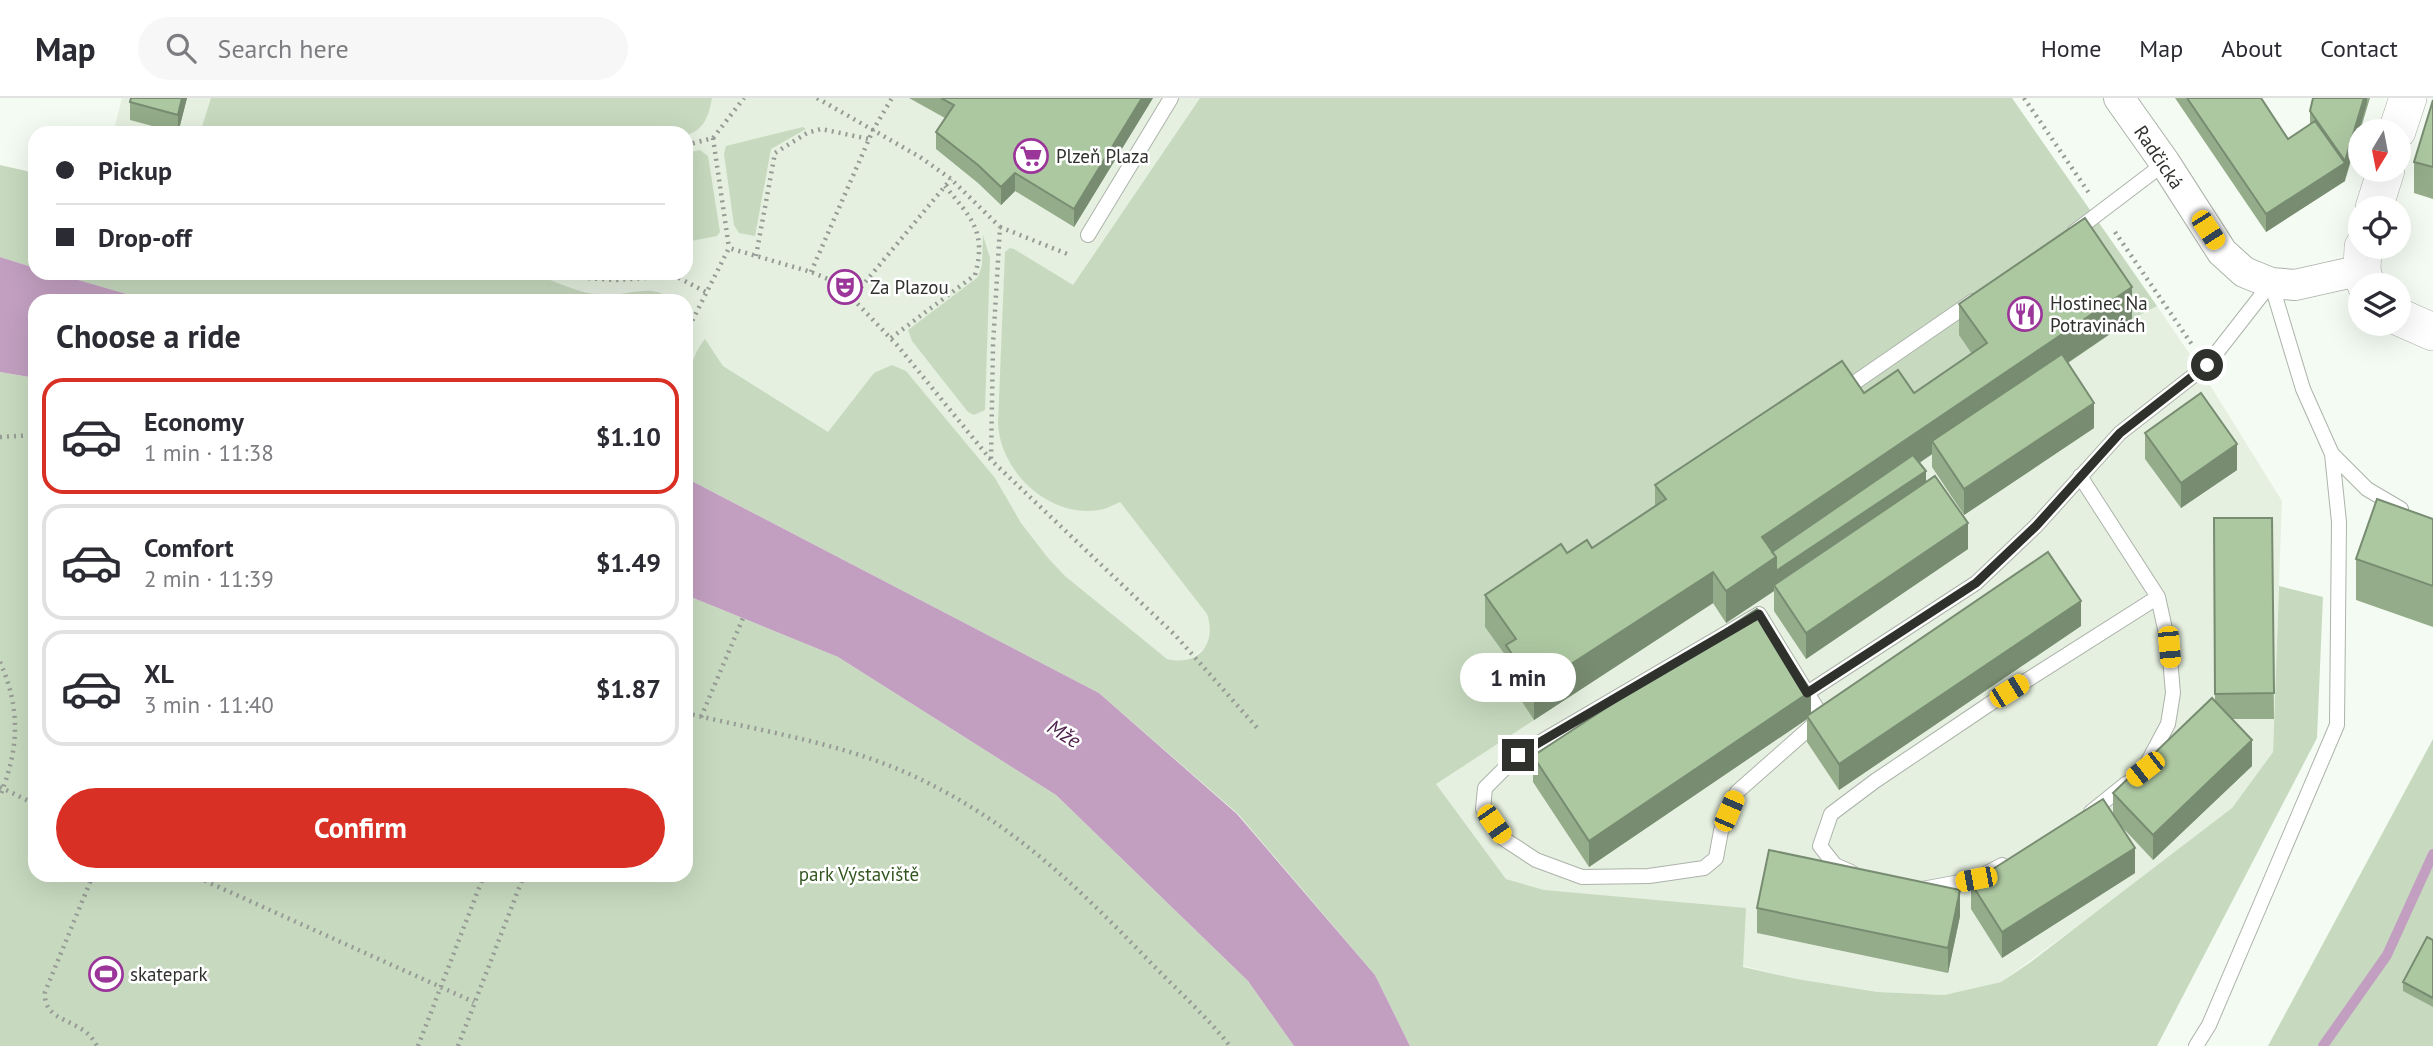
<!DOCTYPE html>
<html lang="en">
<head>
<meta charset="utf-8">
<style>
  :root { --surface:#fff; --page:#f7f7f7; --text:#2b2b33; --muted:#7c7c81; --line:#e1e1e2; --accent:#d93025 }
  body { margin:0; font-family:"PT Sans",sans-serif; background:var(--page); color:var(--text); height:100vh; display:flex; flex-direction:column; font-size:26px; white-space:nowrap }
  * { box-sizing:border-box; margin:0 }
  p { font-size:23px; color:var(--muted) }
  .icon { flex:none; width:38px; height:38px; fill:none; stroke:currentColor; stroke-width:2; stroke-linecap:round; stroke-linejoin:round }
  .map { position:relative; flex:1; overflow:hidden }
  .drawer { position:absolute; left:28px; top:196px; width:665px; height:588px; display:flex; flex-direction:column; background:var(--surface); border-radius:21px; box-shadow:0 7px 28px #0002 }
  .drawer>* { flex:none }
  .hud { position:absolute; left:28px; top:28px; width:665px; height:154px; border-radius:21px; box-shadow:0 7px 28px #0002; display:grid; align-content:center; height:154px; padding:0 28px; background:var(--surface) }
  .needle { width:46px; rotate:190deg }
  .tools { position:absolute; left:2348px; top:21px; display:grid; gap:14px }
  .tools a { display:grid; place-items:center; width:63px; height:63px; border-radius:50%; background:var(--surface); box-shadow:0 7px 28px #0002; font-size:35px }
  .end { position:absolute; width:32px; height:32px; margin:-16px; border:9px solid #2f312d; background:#fff; box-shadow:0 0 0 4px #fff }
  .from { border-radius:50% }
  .bubble { position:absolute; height:49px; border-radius:24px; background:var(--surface); box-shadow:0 7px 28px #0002; font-size:23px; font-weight:800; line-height:49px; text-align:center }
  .car { position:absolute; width:21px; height:42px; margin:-21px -10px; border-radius:9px; box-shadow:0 0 5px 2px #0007; background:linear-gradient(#f5c518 24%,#345 0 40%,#f5c518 0 76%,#345 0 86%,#f5c518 0) }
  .hud b { display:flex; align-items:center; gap:24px; height:66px; font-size:26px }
  .hud b+b { border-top:2px solid var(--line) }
  .hud i { width:18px; height:18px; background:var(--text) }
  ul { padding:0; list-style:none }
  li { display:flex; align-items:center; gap:21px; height:116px; margin:0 14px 10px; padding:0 14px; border:4px solid var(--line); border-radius:21px }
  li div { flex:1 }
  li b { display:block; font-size:26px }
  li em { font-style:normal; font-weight:800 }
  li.current { border-color:var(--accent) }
  li>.icon { width:63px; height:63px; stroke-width:1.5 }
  h2 { padding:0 28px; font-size:32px; line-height:84px }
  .primary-button { display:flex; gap:14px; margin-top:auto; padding:14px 28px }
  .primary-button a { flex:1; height:80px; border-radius:42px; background:var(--accent); color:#fff; font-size:28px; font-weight:800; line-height:80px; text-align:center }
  header { display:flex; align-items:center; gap:42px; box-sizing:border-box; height:98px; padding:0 35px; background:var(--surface); border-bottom:2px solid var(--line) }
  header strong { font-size:33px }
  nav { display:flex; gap:38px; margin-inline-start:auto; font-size:24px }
  .search { width:490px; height:63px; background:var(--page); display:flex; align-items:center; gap:18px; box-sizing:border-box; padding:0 24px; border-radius:38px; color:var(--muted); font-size:26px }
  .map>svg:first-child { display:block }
  .built { fill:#e5f0e0 }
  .green { fill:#c7dabf }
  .water { fill:#c29fc0 }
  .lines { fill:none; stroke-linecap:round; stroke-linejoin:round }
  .stream { stroke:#c29fc0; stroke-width:10 }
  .service-casing { stroke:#acb3aa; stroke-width:16 }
  .minor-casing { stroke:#acb3aa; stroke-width:32 }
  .tertiary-casing { stroke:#acb3aa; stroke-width:38 }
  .path { stroke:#979b95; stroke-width:4.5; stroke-dasharray:2 5; stroke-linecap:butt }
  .service { stroke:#fff; stroke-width:14 }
  .minor { stroke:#fff; stroke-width:30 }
  .tertiary { stroke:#fff; stroke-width:37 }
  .wall { fill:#94ac8a }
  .shaded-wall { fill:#788c71 }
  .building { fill:#acc8a1; stroke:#788c71; stroke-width:2 }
  .route { stroke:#2f312d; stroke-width:9 }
  .labels { text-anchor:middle; stroke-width:5; stroke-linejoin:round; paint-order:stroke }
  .poi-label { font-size:19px; fill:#2f312d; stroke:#fff; text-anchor:start }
  .street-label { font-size:19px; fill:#2f312d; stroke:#fff }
  .park-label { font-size:19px; fill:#335721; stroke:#fff }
  .water-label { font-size:21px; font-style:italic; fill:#50244f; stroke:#fff }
</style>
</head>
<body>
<header>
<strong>Map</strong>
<div class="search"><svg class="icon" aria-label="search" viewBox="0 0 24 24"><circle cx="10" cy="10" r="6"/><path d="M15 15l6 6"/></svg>Search here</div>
<nav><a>Home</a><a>Map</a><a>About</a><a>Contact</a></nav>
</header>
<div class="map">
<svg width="2433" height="948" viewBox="0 0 2433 948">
  <rect width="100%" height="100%" fill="#f4fbf2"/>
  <path class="built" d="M 122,0 L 1200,0 L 1073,187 L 1120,404 L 1207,515 L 1211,527 L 1210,539 L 1207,548 L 1189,562 L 1177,564 L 1167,561 L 1155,552 L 686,310 L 686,203 L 363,203 L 277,175 L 686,175 L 686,35 L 113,35 Z
    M 2157,208 L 2200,271 L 2282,403 L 2273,654 L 2232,710 L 2151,774 L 2001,884 L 1944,897 L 1879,894 L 1797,881 L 1743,868 L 1544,792 L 1506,781 L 1435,685 L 1715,504 L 2132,221 Z"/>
  <path class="green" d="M 211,0 L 712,0 C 709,17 704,33 686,37 L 686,35 L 200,35 Z
    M 1200,0 L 2012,0 L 2157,208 L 2132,221 L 1715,504 L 1436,686 L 1506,781 L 1544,792 L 1746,810 L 1743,869 L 1797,881 L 1878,894 L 1944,897 L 2001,884 L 2028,866 L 2232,710 L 2273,654 L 2279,488 L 2323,499 L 2317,640 L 2157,948 L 1410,948 L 1375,877 L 1238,716 L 1099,595 L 686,380 C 686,337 676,277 705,241 L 723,268 L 828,334 L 874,275 L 892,267 L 906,273 L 995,380 L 1021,425 L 1048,460 L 1065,478 L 1167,561 C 1199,569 1217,545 1207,516 L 1120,404 C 1113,407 1107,411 1099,412 C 1049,420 1000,374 998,325 L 1005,154 L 1010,150 L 1014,151 L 1073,187 Z
    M 803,29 L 806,31 L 771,51 L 755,138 L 739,135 L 734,127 L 724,56 L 726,48 Z
    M 700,52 L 708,58 L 720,134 L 717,138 L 686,144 L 686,55 Z
    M 0,67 L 35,75 L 35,170 L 0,159 Z
    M 983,137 L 990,160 L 985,312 L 974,317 L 968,314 L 912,243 L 908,232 L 978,179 L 982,167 Z
    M 54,175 L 529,175 C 556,182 580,198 608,197 C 628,197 657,184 671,203 L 151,203 Z
    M 0,274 L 35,280 L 35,777 L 686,777 L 686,497 L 838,559 L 1056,697 L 1248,883 L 1294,948 L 0,948 Z
    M 2433,641 L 2433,948 L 2268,948 Z"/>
  <path class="water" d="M 0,159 L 35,170 L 35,175 L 54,175 L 151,203 L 35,203 L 35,280 L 0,274 Z
    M 686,380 L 1099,595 L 1237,716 L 1375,877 L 1410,948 L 1294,948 L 1248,883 L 1056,697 L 838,559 L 686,497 Z"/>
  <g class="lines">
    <path class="stream" d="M 2323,948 L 2387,857 L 2433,756"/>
    <g class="service-casing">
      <path id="service" d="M 2074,134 L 2165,65
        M 1088,137 L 1171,0
        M 1854,285 L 1973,203
        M 2080,378 L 2158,499 L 2169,549 L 2173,595 L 2168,626 L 2143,673
        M 1759,516 L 1822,619 L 1737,694 L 1721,733 L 1716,760 L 1704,770 L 1649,778 L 1582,779 L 1536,762 L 1504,741 L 1483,711 L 1485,690 L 1518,657 Z
        M 1807,595 L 1976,485 L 2036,428 L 2120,335 L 2207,267 L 2271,185 L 2303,291 L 2332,356 L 2367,391 L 2401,411
        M 2091,714 L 2127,685
        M 1851,774 L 1835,767 L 1820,748 L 1831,716 L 1875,683 L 1988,607 L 2158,499
        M 1922,791 L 1976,781 L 2002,767
        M 2196,948 L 2209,927 L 2337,627 L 2339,424 L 2332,356"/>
    </g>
    <g class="minor-casing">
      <path id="minor" d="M 2119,0 L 2165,65 L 2222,154 L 2244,174 L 2271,185 L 2295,187 L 2362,172"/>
    </g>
    <g class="tertiary-casing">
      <path id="tertiary" d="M 2397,33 L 2408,0
        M 2374,110 L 2386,72
        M 2363,149 L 2362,172 L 2366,187
        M 2399,219 L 2433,234"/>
    </g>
    <path class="path" d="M 817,0 L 920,59 L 951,81 L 1000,129 L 993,247 L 991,362
      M 2024,0 L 2089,95
      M 713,40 L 729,150
      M 686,47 L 713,40 L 744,0
      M 1000,129 L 1070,157
      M 2115,134 L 2193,248
      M 756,158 L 775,55 L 807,35 L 821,31 L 869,41
      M 811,174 L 873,32 L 892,0
      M 568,175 L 585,180 L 616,182 L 675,178 L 706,194
      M 852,200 L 951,81
      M 686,235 L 729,150 L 811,174 L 833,183 L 852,200 L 897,247 L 991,362 L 1175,537 L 1259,632
      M 891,240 L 975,177 C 987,133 971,120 945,88
      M 0,339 L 35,337
      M 0,564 C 21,611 19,651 0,698
      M 686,615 C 760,633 837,644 907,675 C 1007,720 1074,785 1149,863 C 1176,891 1206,918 1230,948
      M 701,619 L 743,520
      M 0,689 L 35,706
      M 93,777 L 45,894 C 43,927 82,918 97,948
      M 192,777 L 474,904
      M 418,948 L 484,777
      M 458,948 L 524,777"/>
    <use href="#service" class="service"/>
    <use href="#minor" class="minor"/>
    <use href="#tertiary" class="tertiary"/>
  </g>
  <path class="wall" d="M 131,0 L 187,0 L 178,35 L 130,22 L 130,4 Z
    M 909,0 L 1153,0 L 1074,129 L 1015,93 L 1001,107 L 978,85 L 936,51 L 936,34 L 945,20 Z
    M 2175,0 L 2261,0 L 2288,41 L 2310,26 L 2310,13 L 2313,0 L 2370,0 L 2345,83 L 2266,134 Z
    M 2433,2 L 2433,101 L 2414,95 L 2414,64 Z
    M 1959,206 L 2132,221 L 2068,265 L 2094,330 L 1964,417 L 1932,369 L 1932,356 L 1919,365 L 1926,384 L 1968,451 L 1806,561 L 1774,513 L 1774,493 L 1726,525 L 1713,505 L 1534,622 L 1506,579 L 1506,558 L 1485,529 L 1485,497 L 1567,455 L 1592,450 L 1655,408 L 1655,387 L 1864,295 L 1914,295 L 1972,256 L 1959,237 Z
    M 2145,335 L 2237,372 L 2181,410 L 2145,361 Z
    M 2214,420 L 2272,420 L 2274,621 L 2232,621 L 2252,668 L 2153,762 L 2122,729 L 2135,775 L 2002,860 L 1971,811 L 1971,785 L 2113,716 L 2113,695 L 2215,603 Z
    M 2433,421 L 2433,529 L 2356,502 L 2356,461 Z
    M 2081,528 L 1839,692 L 1807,644 L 1807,621 L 1589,769 L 1533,684 L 1533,658 L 1811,615 Z
    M 1757,810 L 1960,818 L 1948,875 L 1757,835 Z
    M 2433,842 L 2433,909 L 2403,893 L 2403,884 Z"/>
  <path class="shaded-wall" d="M 182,0 L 187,0 L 178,35 L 178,17 Z
    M 1142,0 L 1153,0 L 1074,129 L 1074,111 Z
    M 2364,0 L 2367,0 L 2367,5 L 2345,81 L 2345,63 Z
    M 2345,65 L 2345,83 L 2266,134 L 2266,116 Z
    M 1015,75 L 1015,93 L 1001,107 L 1001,89 Z
    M 2132,189 L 2132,221 L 1938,352 L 1932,343 L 1932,356 L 1913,369 L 1926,373 L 1926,391 L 1774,487 L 1774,493 L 1726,525 L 1726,493 L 1762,439 Z
    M 2094,305 L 2094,330 L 1964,417 L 1964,391 Z
    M 2237,346 L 2237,372 L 2181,410 L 2181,385 Z
    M 1968,425 L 1968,451 L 1806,561 L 1806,535 Z
    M 1713,474 L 1713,505 L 1534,622 L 1534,590 Z
    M 2081,503 L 2081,528 L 1839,692 L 1839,666 Z
    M 1811,593 L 1811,618 L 1807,618 L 1807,621 L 1589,769 L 1589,743 Z
    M 2252,642 L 2252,668 L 2153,762 L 2153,737 Z
    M 2135,750 L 2135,775 L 2002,860 L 2002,834 Z
    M 1960,792 L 1960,818 L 1948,875 L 1948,850 Z"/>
  <path class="building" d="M 131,0 L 182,0 L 178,17 L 130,4 Z
    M 941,0 L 1142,0 L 1074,111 L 1015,75 L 1001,89 L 978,67 L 936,34 L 954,7 Z
    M 2187,0 L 2261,0 L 2288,41 L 2315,23 L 2345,65 L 2266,116 Z
    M 2313,0 L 2364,0 L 2345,63 L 2310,13 Z
    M 2433,2 L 2433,69 L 2414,64 Z
    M 2085,120 L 2132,189 L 1762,439 L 1776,459 L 1726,493 L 1713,474 L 1534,590 L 1506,547 L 1516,541 L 1485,497 L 1561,446 L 1567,455 L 1587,442 L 1592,450 L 1666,401 L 1655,387 L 1842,263 L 1864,295 L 1898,272 L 1914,295 L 1987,245 L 1959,206 Z
    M 2062,256 L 2094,305 L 1964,391 L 1932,343 Z
    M 2201,295 L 2237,346 L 2181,385 L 2145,335 Z
    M 1913,357 L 1926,373 L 1776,473 L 1776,459 L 1772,454 Z
    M 1935,378 L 1968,425 L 1806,535 L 1774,487 Z
    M 2377,401 L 2433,421 L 2433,488 L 2356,461 Z
    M 2214,420 L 2272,420 L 2274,595 L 2215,596 Z
    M 2048,454 L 2081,503 L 1839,666 L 1807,618 Z
    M 1757,511 L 1811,593 L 1589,743 L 1533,658 Z
    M 2212,600 L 2252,642 L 2153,737 L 2113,695 Z
    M 2103,701 L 2135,750 L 2002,834 L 1971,785 Z
    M 1769,752 L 1960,792 L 1948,850 L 1757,810 Z
    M 2427,839 L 2433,842 L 2433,900 L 2403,884 Z"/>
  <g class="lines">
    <path class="route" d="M 1518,657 L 1759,516 L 1807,595 L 1976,485 L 2036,428 L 2120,335 L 2207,267"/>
  </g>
  <defs>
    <g id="supermarket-ring" transform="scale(1.75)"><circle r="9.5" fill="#fff" stroke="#9b359a" stroke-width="1.5"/><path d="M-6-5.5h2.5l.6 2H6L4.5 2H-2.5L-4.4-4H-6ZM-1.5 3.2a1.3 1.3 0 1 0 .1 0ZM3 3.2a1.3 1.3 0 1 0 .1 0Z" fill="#9b359a"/></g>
    <g id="theatre-ring" transform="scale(1.75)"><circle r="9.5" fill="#fff" stroke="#9b359a" stroke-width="1.5"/><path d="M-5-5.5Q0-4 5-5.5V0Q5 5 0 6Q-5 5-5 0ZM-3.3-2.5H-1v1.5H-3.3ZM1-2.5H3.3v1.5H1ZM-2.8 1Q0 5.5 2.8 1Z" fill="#9b359a"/></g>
    <g id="restaurant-ring" transform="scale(1.75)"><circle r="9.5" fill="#fff" stroke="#9b359a" stroke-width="1.5"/><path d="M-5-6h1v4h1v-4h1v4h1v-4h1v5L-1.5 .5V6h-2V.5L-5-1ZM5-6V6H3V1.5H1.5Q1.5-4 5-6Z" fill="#9b359a"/></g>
    <g id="stadium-ring" transform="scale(1.75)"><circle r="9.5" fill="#fff" stroke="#9b359a" stroke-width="1.5"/><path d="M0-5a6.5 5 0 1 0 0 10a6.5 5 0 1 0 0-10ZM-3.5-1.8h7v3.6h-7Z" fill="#9b359a"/></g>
  </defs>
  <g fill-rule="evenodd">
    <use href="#supermarket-ring" x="1031" y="58"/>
    <use href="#theatre-ring" x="845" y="189"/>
    <use href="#restaurant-ring" x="2025" y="216"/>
    <use href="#stadium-ring" x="106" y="876"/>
  </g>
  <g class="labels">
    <g class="poi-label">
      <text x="1056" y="65">Plzeň Plaza</text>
      <text x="870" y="196">Za Plazou</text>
      <text x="2050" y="212">Hostinec Na<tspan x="2050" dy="22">Potravinách</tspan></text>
      <text x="130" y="883">skatepark</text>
    </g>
    <g class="street-label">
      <text transform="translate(2159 59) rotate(56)" y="7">Radčická</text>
    </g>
    <g class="park-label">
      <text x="859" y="783">park Výstaviště</text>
    </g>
    <g class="water-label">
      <text transform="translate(1064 636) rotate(32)" y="7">Mže</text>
    </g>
  </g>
</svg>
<div class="tools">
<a><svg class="needle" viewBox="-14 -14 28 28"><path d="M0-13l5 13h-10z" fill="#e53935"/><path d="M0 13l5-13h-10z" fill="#7c7c81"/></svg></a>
<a><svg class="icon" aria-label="locate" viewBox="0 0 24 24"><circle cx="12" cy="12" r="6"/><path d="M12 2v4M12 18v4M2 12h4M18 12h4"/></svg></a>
<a><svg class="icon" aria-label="layers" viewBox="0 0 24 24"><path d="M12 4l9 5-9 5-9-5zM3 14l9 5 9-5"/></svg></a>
</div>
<i class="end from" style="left:2207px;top:267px"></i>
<i class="end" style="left:1518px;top:657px"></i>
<div class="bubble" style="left:1460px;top:555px;width:116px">1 min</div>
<i class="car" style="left:2208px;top:132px;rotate:147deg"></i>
<i class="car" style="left:2169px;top:549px;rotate:175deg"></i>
<i class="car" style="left:2009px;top:593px;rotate:58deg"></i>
<i class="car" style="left:2145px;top:671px;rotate:232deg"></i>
<i class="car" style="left:1729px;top:713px;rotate:23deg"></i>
<i class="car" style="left:1494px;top:726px;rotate:145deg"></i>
<i class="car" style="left:1976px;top:781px;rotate:259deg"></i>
<div class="hud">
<b><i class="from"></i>Pickup</b>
<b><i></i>Drop-off</b>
</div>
<section class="drawer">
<h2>Choose a ride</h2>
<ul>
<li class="current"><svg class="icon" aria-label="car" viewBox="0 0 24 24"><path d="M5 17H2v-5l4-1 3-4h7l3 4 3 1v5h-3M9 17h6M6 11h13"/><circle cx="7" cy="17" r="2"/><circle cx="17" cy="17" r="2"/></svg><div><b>Economy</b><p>1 min · 11:38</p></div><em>$1.10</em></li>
<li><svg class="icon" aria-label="car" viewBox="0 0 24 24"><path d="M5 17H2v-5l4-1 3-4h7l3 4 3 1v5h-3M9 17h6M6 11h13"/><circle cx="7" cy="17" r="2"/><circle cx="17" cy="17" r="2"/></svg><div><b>Comfort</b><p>2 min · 11:39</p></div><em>$1.49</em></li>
<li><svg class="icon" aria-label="car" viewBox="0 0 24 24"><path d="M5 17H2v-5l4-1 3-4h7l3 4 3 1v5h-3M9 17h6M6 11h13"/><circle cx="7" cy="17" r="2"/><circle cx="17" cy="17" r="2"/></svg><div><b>XL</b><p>3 min · 11:40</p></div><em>$1.87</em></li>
</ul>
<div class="primary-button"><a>Confirm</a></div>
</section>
</div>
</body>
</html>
